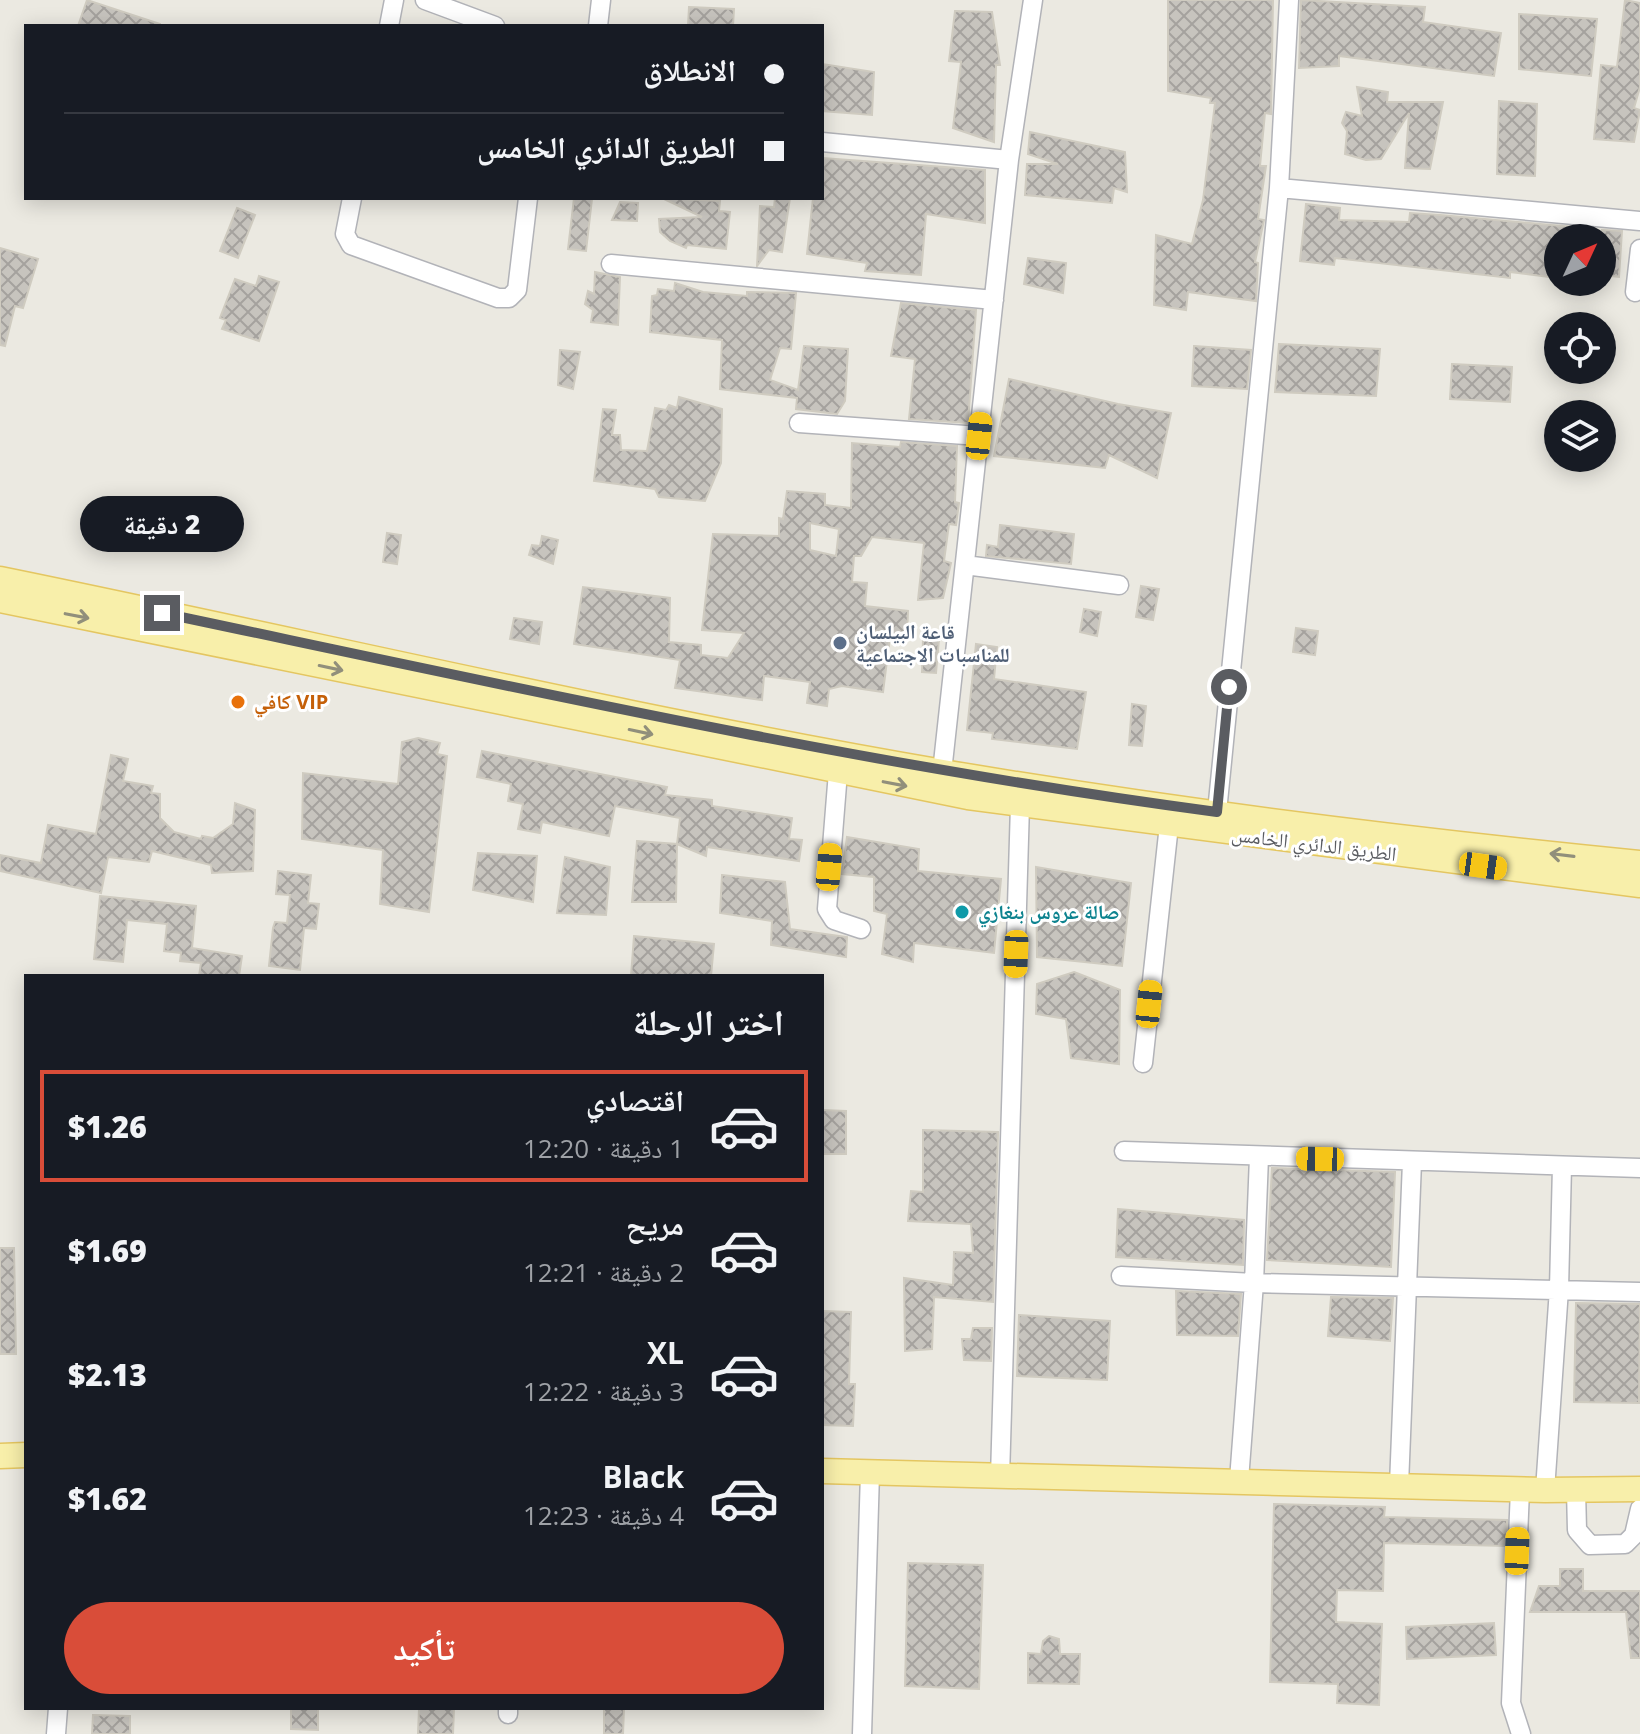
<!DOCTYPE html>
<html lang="ar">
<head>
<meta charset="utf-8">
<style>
  :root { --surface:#171b24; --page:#242831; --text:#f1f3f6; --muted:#9ea1a6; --line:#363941; --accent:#d94d39 }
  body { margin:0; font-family:"Open Sans","Noto Naskh Arabic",sans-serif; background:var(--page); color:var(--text); direction:rtl; height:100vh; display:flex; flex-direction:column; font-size:30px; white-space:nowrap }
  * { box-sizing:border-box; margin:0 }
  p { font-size:26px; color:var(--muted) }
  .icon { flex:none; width:44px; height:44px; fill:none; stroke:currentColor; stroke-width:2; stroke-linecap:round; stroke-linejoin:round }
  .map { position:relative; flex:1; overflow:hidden; direction:ltr }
  .side { position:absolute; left:24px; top:974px; width:800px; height:736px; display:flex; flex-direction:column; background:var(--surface); border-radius:0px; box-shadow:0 4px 20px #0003; direction:rtl }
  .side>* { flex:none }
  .top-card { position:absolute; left:24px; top:24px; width:800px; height:176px; border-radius:0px; box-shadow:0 4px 20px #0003; direction:rtl; display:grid; align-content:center; height:176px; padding:0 40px; background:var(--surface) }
  .needle { width:52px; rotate:46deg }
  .controls { position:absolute; left:1544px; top:224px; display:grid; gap:16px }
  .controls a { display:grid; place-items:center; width:72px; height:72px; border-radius:50%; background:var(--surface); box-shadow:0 4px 20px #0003; font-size:40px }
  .end { position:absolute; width:36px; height:36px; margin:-18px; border:10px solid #5a5c61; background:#fff; box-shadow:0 0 0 4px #fff }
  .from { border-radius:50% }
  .bubble { position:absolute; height:56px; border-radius:28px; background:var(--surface); box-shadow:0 4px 20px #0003; font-size:26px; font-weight:800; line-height:56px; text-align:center; direction:rtl }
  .car { position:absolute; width:24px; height:48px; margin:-24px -12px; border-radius:10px; box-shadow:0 0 6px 2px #0007; background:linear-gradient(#f5c518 24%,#345 0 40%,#f5c518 0 76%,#345 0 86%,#f5c518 0) }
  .top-card b { display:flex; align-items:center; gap:28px; height:76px; font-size:30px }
  .top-card b+b { border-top:2px solid var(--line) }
  .top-card i { width:20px; height:20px; background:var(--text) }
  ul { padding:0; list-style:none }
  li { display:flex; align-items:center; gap:24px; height:112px; margin:0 16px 12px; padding:0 24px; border:4px solid transparent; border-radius:0px }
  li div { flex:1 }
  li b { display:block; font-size:30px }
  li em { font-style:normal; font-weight:800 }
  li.active { border-color:var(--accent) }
  li>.icon { width:72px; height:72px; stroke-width:1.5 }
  h2 { padding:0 40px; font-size:36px; line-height:96px }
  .action { display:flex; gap:16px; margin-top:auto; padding:16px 40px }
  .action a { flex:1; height:92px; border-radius:48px; background:var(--accent); color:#fff; font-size:32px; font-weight:800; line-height:92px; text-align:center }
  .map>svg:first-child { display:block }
  .building { fill:url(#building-cross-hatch); stroke:#cfcbc0; stroke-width:2; fill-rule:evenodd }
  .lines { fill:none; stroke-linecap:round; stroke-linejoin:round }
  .minor-casing { stroke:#b2b3b8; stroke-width:21 }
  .major-casing { stroke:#e4c661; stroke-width:27 }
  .minor { stroke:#fff; stroke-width:18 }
  .major { stroke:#f8efaa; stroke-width:24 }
  .oneway { stroke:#918f7b }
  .route { stroke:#5a5c61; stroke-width:10 }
  .service-dot { fill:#5c6f8a; stroke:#fff; stroke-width:3 }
  .food-dot { fill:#e8710a; stroke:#fff; stroke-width:3 }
  .culture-dot { fill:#0f9aa8; stroke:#fff; stroke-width:3 }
  .labels { text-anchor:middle; stroke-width:6; stroke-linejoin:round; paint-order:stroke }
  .service-label { font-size:20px; font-weight:bold; fill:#4e5e75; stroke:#fff; text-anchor:start }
  .food-label { font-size:20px; font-weight:bold; fill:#c56008; stroke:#fff; text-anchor:start }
  .street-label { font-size:20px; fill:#5a5c61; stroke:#fff }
  .culture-label { font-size:20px; font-weight:bold; fill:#0d838f; stroke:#fff; text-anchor:start }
</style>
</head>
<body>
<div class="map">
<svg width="1640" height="1734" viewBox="0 0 1640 1734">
  <defs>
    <pattern id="building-cross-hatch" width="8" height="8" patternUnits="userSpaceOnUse" patternTransform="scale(2)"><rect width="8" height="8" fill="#c7c4be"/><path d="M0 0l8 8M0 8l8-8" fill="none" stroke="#a5a29e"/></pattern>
  </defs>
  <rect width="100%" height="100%" fill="#ebe9e1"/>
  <path class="building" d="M 87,0 L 160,24 L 160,26 L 78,26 Z
    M 1168,0 L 1273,0 L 1271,114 L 1265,113 L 1260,166 L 1266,166 L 1258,219 L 1264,220 L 1255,262 L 1258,263 L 1256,301 L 1188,292 L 1186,310 L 1154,305 L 1156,235 L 1192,244 L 1203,200 L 1215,103 L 1210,103 L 1211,98 L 1168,91 Z
    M 1301,0 L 1425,7 L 1423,22 L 1501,33 L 1494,76 L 1339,56 L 1339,66 L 1299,68 Z
    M 1625,0 L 1640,3 L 1640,87 L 1634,108 L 1640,110 L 1634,142 L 1594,139 L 1601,65 L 1617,67 Z
    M 689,7 L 734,9 L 733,26 L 688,26 Z
    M 955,11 L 992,12 L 1000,65 L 996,65 L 994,142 L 953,128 L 961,62 L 949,61 Z
    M 1519,14 L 1597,19 L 1591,76 L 1519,69 Z
    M 822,64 L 874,72 L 872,115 L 822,111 Z
    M 1357,87 L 1388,92 L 1387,102 L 1443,102 L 1430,169 L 1405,168 L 1409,113 L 1381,159 L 1366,160 L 1345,154 L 1347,131 L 1342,123 L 1346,112 L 1362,116 Z
    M 1499,101 L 1537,104 L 1535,176 L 1497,174 Z
    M 1030,132 L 1125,152 L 1127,192 L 1114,188 L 1112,203 L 1025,195 L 1027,164 L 1058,164 L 1028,154 Z
    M 822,158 L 985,170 L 985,223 L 926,214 L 921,275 L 865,271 L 867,263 L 807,254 L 813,198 L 822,198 Z
    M 574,198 L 592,199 L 586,251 L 568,249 Z
    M 662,198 L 720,201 L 719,211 L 730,212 L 726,249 L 687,245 L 686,248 L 670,241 L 660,232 L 659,219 L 702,217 Z
    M 775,198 L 790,198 L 782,252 L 769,250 L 757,266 L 760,206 L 774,207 Z
    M 620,202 L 638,203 L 637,221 L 612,220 Z
    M 1306,204 L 1340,208 L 1339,220 L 1409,222 L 1410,213 L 1440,215 L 1573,227 L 1595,231 L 1595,238 L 1558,238 L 1558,278 L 1510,272 L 1510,278 L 1335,258 L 1334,265 L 1300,261 Z
    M 237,208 L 255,215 L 238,258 L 220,251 Z
    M 1602,230 L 1622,231 L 1619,277 L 1602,275 Z
    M 0,248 L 38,259 L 23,308 L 15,306 L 5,346 L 0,345 Z
    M 1028,258 L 1066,263 L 1063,293 L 1024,284 Z
    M 595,272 L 620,277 L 618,325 L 591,322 L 593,310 L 585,304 L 588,291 L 594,294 Z
    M 259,276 L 279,282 L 259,341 L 222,329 L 226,320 L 220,318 L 235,279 L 256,286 Z
    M 675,283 L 703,292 L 747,296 L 747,292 L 796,293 L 791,349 L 780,348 L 770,380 L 798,390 L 804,346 L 848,349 L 845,401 L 837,414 L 796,409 L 797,398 L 720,389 L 722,340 L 650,332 L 652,296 L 657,295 L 658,289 L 674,291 Z
    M 901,303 L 976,310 L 968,423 L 909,419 L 915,359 L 891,356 Z
    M 1279,344 L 1380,349 L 1376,396 L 1275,392 Z
    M 1194,346 L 1251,350 L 1247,389 L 1192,386 Z
    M 560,350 L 580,352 L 573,389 L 558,385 Z
    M 1452,364 L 1512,367 L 1510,402 L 1450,399 Z
    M 1009,379 L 1118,404 L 1171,413 L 1157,478 L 1109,455 L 1105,468 L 994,456 Z
    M 679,397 L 722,409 L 721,463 L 705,501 L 659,497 L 655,489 L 594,481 L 603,409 L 616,410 L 612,435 L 620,435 L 621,450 L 647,451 L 655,408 L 666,410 L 669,405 L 677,408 Z
    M 901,442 L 957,446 L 955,502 L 959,503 L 956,525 L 949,524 L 944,561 L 951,563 L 943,598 L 918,600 L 924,543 L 872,537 L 861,556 L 854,556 L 852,582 L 867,583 L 865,606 L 908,611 L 907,639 L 890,637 L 883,692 L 842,686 L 829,689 L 827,706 L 807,703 L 810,682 L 764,676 L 762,700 L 675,688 L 680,660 L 574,644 L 583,587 L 670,598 L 669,642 L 701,645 L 701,655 L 728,658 L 744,633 L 702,630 L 713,534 L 779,536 L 779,518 L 783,519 L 787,491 L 825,494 L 825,505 L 851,508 L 852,443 L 900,447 ZM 810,523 L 839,529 L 836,556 L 810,550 Z
    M 1000,525 L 1074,534 L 1071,564 L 986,556 L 987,545 L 998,547 Z
    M 387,533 L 401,535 L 397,564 L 383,562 Z
    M 542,536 L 558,540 L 553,564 L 529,555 L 532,545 L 540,546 Z
    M 1141,586 L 1159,589 L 1153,620 L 1136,617 Z
    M 1084,609 L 1101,612 L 1097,636 L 1080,632 Z
    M 514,618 L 542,622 L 539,644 L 510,639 Z
    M 1296,628 L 1318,631 L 1315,655 L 1293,652 Z
    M 923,638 L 939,639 L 936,673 L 922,672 Z
    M 976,644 L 997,647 L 994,679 L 1086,692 L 1077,749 L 992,739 L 993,733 L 967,730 Z
    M 1132,704 L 1146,706 L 1142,746 L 1129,745 Z
    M 418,738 L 440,743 L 437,754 L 447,756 L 429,912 L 380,904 L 383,850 L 302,839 L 303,773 L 398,784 L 402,742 Z
    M 482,751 L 667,787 L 665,795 L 712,800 L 712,806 L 792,818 L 789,839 L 802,840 L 799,861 L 707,847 L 706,856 L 677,844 L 680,818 L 615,806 L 609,836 L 542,822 L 540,833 L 518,829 L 523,804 L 508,801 L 511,784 L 477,777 Z
    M 111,755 L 128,759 L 123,781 L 153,786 L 151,793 L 160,794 L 160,818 L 174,832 L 201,839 L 202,836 L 213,838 L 233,824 L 235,803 L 255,810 L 253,871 L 212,873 L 211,865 L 152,851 L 149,862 L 108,857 L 101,893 L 0,871 L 0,855 L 41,863 L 48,825 L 96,834 Z
    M 847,837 L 919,849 L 918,871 L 1001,879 L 994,953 L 914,943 L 913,962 L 882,954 L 887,914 L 874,911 L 874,877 L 842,874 Z
    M 637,841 L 677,844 L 676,902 L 632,902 Z
    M 478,853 L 537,856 L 533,902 L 473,890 Z
    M 565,857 L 610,867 L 606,915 L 557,913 Z
    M 1036,867 L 1131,883 L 1122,966 L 1037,957 Z
    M 278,871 L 311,875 L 308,903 L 319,904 L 316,929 L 304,928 L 300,970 L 269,966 L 273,928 L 275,922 L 287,923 L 290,895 L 276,894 Z
    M 722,875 L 785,882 L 790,929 L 847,937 L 846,957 L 771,945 L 772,921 L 720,913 Z
    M 100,896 L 196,906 L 192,948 L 242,956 L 239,976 L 199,976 L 201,963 L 180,961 L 181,953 L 164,951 L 167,924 L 127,920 L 123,962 L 94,959 Z
    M 634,936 L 714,944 L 711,976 L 631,976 Z
    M 1074,972 L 1120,990 L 1119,1064 L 1071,1058 L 1066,1019 L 1036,1014 L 1037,984 Z
    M 822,1110 L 846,1111 L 846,1154 L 822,1154 Z
    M 923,1130 L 998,1132 L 993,1302 L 934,1297 L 932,1349 L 905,1351 L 904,1278 L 953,1285 L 954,1252 L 973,1253 L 971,1224 L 908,1221 L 911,1191 L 923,1192 Z
    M 1272,1168 L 1395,1172 L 1391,1267 L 1267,1260 Z
    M 1118,1209 L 1244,1220 L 1243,1265 L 1116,1257 Z
    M 0,1248 L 14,1248 L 16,1354 L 0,1354 Z
    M 1176,1291 L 1241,1294 L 1238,1336 L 1177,1335 Z
    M 1331,1297 L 1393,1298 L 1390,1341 L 1328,1336 Z
    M 1576,1303 L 1640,1304 L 1639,1403 L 1574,1402 Z
    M 823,1311 L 851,1312 L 849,1384 L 855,1384 L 853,1426 L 822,1425 Z
    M 1019,1315 L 1110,1321 L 1107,1380 L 1017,1376 Z
    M 973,1328 L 992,1328 L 991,1361 L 964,1360 L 962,1339 L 971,1339 Z
    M 1274,1504 L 1385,1507 L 1384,1517 L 1507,1520 L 1506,1546 L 1384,1543 L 1383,1591 L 1337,1590 L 1336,1622 L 1382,1624 L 1379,1705 L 1337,1703 L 1338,1684 L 1270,1682 Z
    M 908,1563 L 983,1565 L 979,1689 L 905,1686 Z
    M 1560,1569 L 1583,1569 L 1583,1591 L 1640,1591 L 1640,1658 L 1631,1658 L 1626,1612 L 1530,1612 L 1539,1586 L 1560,1586 Z
    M 1494,1623 L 1496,1655 L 1407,1659 L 1406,1627 Z
    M 1049,1636 L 1059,1639 L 1060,1654 L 1080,1654 L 1079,1684 L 1028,1683 L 1028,1653 L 1041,1654 L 1043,1641 Z
    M 291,1708 L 318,1708 L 318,1730 L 291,1729 Z
    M 419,1708 L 454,1708 L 453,1734 L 418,1734 Z
    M 604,1708 L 624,1708 L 623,1734 L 604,1734 Z
    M 93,1715 L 130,1716 L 130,1734 L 92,1734 Z"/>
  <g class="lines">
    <g class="minor-casing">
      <path id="minor" d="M 425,0 L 495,26
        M 389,26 L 394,0
        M 598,26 L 601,0
        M 822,142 L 1009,160
        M 1279,188 L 1640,221
        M 352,198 L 345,234 L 351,245 L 498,298 L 509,298 L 517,290 L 528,198
        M 611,264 L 994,300
        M 1635,292 L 1640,249
        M 799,423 L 979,436
        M 965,565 L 1119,585
        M 838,772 L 827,909 L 834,920 L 861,929
        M 942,772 L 1009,160 L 1033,0
        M 1217,812 L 1279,188 L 1289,0
        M 1143,1063 L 1169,825
        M 1124,1151 L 1640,1168
        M 1121,1276 L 1254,1283 L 1640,1292
        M 1000,1477 L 1020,805
        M 1239,1480 L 1254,1283 L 1259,1157
        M 1399,1485 L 1412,1162
        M 1520,1490 L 1511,1703 L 1521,1734
        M 1545,1490 L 1559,1289 L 1562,1166
        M 1576,1490 L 1577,1530 L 1590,1545 L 1625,1544 L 1634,1535 L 1640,1509
        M 508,1708 L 508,1714
        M 56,1734 L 58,1708
        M 862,1734 L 870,1473"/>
    </g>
    <g class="major-casing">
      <path id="major" d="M 0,579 C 314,643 627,718 943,772 C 1173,811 1407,840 1640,863
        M 0,600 L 968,797 L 1640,885
        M 0,1456 L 26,1455
        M 822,1471 L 1545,1490 L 1640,1489"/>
    </g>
    <use href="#minor" class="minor"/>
    <use href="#major" class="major"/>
  </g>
  <defs><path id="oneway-shaft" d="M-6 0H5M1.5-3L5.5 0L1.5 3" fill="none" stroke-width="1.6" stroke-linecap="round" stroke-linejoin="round" transform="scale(2)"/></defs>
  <g class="oneway">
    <use href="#oneway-shaft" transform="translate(77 616) rotate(11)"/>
    <use href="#oneway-shaft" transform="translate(331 668) rotate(12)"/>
    <use href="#oneway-shaft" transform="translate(641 732) rotate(12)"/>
    <use href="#oneway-shaft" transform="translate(895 784) rotate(11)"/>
    <use href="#oneway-shaft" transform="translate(1562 855) rotate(-173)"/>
  </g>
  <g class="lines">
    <path class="route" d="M 162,613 C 513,687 862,765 1217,812 L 1229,687"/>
  </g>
  <circle class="service-dot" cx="840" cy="643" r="8"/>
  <circle class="food-dot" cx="238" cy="702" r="8"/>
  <circle class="culture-dot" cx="962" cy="912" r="8"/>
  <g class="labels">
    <g class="service-label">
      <text x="856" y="639">قاعة البيلسان<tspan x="856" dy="23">للمناسبات الاجتماعية</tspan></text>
    </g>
    <g class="food-label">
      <text x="254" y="709">كافي VIP</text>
    </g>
    <g class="street-label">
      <text transform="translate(1314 844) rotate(7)" y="7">الطريق الدائري الخامس</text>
    </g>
    <g class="culture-label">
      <text x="978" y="919">صالة عروس بنغازي</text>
    </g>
  </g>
</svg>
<div class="controls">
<a><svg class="needle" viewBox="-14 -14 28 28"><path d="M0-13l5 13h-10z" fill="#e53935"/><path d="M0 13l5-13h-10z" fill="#9ea1a6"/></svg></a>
<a><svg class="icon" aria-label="locate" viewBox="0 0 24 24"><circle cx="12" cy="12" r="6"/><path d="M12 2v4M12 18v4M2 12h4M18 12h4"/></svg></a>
<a><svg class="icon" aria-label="layers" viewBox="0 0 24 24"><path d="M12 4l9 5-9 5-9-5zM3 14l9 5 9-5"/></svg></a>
</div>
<i class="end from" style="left:1229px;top:687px"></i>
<i class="end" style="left:162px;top:613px"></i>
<div class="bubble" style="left:80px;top:496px;width:164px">2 دقيقة</div>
<i class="car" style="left:979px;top:436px;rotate:6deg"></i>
<i class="car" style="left:1483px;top:866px;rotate:98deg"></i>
<i class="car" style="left:829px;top:867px;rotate:5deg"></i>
<i class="car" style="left:1016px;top:954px;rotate:182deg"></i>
<i class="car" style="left:1149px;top:1004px;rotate:6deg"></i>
<i class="car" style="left:1320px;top:1159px;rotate:271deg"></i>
<i class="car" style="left:1517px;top:1551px;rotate:2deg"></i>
<div class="top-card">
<b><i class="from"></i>الانطلاق</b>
<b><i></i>الطريق الدائري الخامس</b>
</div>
<section class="side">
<h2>اختر الرحلة</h2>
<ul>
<li class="active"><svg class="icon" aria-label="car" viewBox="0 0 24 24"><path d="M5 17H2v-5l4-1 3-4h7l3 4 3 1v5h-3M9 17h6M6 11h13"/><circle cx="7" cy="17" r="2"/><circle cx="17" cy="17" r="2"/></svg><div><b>اقتصادي</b><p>1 دقيقة · 12:20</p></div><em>$1.26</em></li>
<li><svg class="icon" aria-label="car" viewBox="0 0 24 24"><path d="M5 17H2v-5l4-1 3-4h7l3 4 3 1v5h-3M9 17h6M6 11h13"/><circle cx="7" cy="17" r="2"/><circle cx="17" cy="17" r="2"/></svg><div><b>مريح</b><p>2 دقيقة · 12:21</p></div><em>$1.69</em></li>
<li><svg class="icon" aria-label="car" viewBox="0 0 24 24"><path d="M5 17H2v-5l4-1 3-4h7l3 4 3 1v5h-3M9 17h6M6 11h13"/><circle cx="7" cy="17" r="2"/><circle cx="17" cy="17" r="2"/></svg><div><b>XL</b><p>3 دقيقة · 12:22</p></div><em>$2.13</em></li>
<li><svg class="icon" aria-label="car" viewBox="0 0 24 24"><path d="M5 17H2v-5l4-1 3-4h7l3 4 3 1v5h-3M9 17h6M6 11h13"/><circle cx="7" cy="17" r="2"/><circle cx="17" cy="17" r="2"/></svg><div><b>Black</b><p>4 دقيقة · 12:23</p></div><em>$1.62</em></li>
</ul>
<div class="action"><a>تأكيد</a></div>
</section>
</div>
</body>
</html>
